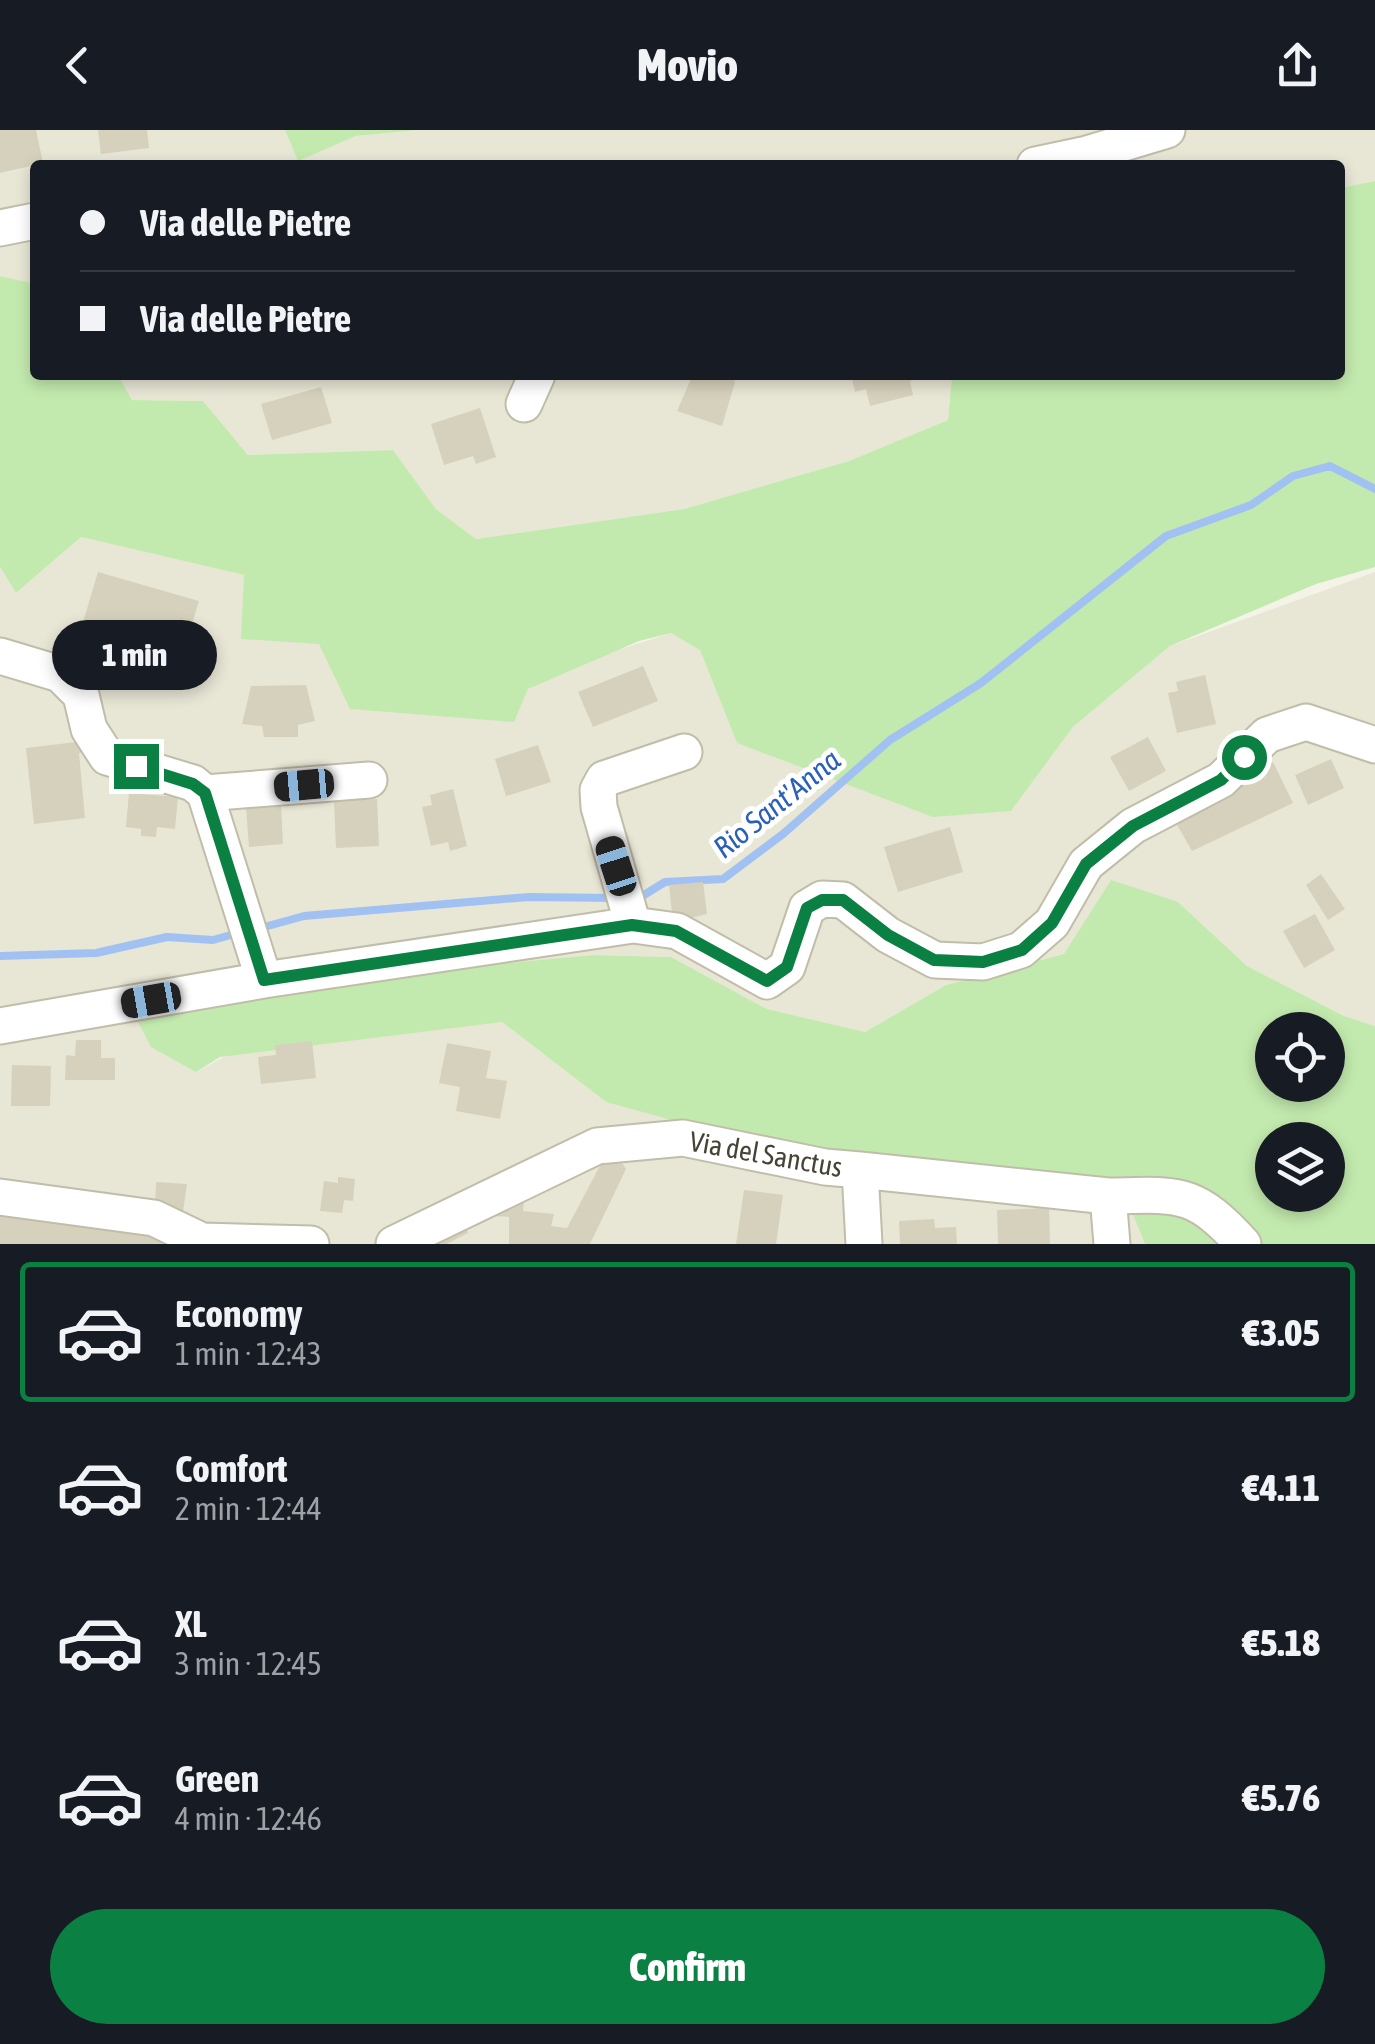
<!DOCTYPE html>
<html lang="en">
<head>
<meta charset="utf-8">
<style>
  :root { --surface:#171b24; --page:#242831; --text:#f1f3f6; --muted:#9ea1a6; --line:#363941; --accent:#0b8043 }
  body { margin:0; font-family:"Asap Condensed",sans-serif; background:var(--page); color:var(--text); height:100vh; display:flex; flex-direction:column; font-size:38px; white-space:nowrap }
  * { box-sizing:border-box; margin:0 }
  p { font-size:32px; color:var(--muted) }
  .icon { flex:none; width:55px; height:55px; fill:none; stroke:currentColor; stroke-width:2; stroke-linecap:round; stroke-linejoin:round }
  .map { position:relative; height:1114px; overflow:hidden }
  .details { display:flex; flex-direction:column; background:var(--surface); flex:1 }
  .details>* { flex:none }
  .guide { position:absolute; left:30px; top:30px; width:1315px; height:220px; border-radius:10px; box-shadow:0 5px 15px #0003; display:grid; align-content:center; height:220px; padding:0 50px; background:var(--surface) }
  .tools { position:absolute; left:1255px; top:882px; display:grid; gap:20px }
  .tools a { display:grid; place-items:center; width:90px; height:90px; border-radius:50%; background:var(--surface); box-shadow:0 5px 15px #0003; font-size:50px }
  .end { position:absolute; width:45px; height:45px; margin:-22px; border:12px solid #0b8043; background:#fff; box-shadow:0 0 0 5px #fff }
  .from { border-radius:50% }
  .bubble { position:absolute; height:70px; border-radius:35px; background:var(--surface); box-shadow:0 5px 15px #0003; font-size:32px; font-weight:800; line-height:70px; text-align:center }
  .car { position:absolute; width:30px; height:60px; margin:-30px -15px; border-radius:12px; box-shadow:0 0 8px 2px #0007; background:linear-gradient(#222 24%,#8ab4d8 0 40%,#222 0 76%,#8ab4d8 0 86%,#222 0) }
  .guide b { display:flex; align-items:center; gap:35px; height:95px; font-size:38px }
  .guide b+b { border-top:2px solid var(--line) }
  .guide i { width:25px; height:25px; background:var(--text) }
  ul { padding:18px 0 0; list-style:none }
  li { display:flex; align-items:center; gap:30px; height:140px; margin:0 20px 15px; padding:0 30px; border:5px solid transparent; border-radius:10px }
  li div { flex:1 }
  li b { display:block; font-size:38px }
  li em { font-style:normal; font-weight:800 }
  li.on { border-color:var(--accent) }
  li>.icon { width:90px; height:90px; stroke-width:1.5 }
  .cta { display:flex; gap:20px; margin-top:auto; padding:20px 50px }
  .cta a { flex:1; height:115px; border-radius:60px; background:var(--accent); color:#fff; font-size:40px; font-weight:800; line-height:115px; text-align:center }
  header { display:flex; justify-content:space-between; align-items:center; height:130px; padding:0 50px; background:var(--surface); font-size:45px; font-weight:800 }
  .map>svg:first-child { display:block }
  .residential { fill:#e8e6d5 }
  .green { fill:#c3eaae; fill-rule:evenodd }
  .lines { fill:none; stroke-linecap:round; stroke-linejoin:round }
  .stream { stroke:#a1c1f3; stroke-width:8 }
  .building { fill:#d6d1bc }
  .minor-casing { stroke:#c0bda9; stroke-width:39 }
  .minor { stroke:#fff; stroke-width:35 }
  .route { stroke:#0b8043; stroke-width:12 }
  .labels { text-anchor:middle; stroke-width:10; stroke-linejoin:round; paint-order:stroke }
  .street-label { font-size:28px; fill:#474436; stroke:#fff }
  .water-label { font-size:30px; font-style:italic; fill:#2a60b7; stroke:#fff }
</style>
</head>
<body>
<header><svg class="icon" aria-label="back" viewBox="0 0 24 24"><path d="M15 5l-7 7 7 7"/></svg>Movio<svg class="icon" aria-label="share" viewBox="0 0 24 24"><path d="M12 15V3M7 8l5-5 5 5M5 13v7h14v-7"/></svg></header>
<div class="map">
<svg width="1375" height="1114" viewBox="0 0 1375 1114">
  <rect width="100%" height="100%" fill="#f4f3e7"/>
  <path class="residential" d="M 0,0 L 285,0 L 298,30 L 356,6 L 418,0 L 1375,0 L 1375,51 L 1340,58 L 1340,35 L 35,35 L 35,154 L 0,146 Z
    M 118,245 L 952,245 L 948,290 L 849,331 L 684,379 L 476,409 L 436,379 L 393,320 L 248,325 L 203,271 L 132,270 Z
    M 81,407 L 244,445 L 319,513 L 527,560 L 587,530 L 671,503 L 700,519 L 737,613 L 1011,681 L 1073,597 L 1170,516 L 1375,442 L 1375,896 L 1344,886 L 1247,836 L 1178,772 L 1064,824 L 946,855 L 865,902 L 767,879 L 671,827 L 594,825 L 0,888 L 0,437 L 16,463 Z
    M 132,880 L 196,942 L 259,908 L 502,892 L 606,972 L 1119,1051 L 1145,1114 L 0,1114 L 0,905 Z"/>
  <path class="green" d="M 285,0 L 418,0 L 356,6 L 298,31 Z
    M 1375,51 L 1375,437 L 1316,454 L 1170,516 L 1073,597 L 1011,681 L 933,687 L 737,613 L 700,520 L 671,503 L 639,511 L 528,559 L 514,592 L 350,579 L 319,514 L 241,509 L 244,445 L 81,407 L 16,463 L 0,437 L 0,146 L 35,154 L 35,245 L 118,245 L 132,270 L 203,271 L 248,325 L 393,320 L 436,379 L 476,409 L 684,379 L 849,331 L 948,290 L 952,245 L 1340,245 L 1340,58 Z
    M 1111,750 L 1178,772 L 1247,836 L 1344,886 L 1375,896 L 1375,1114 L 1145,1114 L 1119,1051 L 789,1022 L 606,972 L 502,892 L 220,927 L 196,942 L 151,917 L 132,880 L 312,851 L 594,825 L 671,827 L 767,879 L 865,902 L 946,855 L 1064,824 ZM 1272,900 L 1328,900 L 1328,955 L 1272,955 ZM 1272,1010 L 1328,1010 L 1328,1065 L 1272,1065 Z"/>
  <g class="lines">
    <path class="stream" d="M 634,768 L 639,768 L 665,752 L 723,749 L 783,704 L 890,610 L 981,553 L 1166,406 L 1251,375 L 1293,346 L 1330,336 L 1375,359
      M 257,799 L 304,786 L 529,767 L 615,768
      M 0,826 L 96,823 L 167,807 L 213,810 L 238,803"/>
  </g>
  <path class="building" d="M 0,0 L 36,0 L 43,33 L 0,43 Z
    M 98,0 L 147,0 L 149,18 L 101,24 Z
    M 688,245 L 731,245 L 735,252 L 722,296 L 677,281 L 691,249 Z
    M 851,245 L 920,245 L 921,248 L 910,251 L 913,265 L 870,276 L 866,259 L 855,262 Z
    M 321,257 L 332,293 L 272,310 L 261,274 Z
    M 480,278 L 496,327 L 476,334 L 473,326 L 444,335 L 431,294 Z
    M 98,442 L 199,471 L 181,530 L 146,520 L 153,496 L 136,491 L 130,514 L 81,499 Z
    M 643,536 L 658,571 L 593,597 L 578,562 Z
    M 1205,545 L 1216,594 L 1177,603 L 1168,563 L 1178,561 L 1176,552 Z
    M 306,555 L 315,591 L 298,595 L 298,607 L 264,607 L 262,596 L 242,594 L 251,556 Z
    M 1148,607 L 1166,641 L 1129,661 L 1110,627 Z
    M 85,611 L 86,622 L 79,623 L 85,688 L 34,694 L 26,618 Z
    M 538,615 L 551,652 L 506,666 L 495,629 Z
    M 1331,629 L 1344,658 L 1308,675 L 1295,645 Z
    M 1273,632 L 1293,673 L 1192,721 L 1173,688 Z
    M 453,659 L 467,716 L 450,721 L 448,712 L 431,716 L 422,677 L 432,675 L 430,665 Z
    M 129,663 L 178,667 L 175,699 L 157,697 L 156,707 L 141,706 L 141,699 L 126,697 Z
    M 377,669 L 379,716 L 336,718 L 334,671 Z
    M 281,675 L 283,714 L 249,717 L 246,677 Z
    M 950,697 L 963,742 L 898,762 L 884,717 Z
    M 1321,744 L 1345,779 L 1328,790 L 1306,755 Z
    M 703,752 L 707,784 L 673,792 L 669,755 Z
    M 1315,784 L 1335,820 L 1304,838 L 1283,801 Z
    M 76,910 L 101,910 L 101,928 L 115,928 L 115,950 L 65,950 L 66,925 L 75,926 Z
    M 312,911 L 316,948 L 261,954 L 258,927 L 276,925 L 275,915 Z
    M 447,913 L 491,921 L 486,948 L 507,951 L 500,989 L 456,981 L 460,957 L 439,953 Z
    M 12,935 L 51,936 L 50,976 L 11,976 Z
    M 618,1027 L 626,1039 L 590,1114 L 509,1114 L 509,1087 L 495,1086 L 496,1071 L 524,1071 L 523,1081 L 554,1084 L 551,1096 L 567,1098 L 603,1030 Z
    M 338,1047 L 355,1049 L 353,1071 L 344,1070 L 342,1083 L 320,1081 L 324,1051 L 338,1053 Z
    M 156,1052 L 187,1054 L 182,1089 L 155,1076 Z
    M 744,1060 L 783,1065 L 776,1114 L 736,1114 Z
    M 1049,1078 L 1050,1114 L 998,1114 L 997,1080 Z
    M 0,1086 L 128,1092 L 165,1109 L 161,1114 L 0,1114 Z
    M 934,1089 L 935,1098 L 956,1097 L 957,1114 L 900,1114 L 899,1091 Z
    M 466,1096 L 468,1103 L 447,1114 L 413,1114 Z"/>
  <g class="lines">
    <g class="minor-casing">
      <path id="minor" d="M 1035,35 L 1087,24 L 1167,0
        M 0,98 L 35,91
        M 524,274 L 537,245
        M 0,526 L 60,544 L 81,565 L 89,599 L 107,627 L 193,653 L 205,663 L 264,850
        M 205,663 L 369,650
        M 633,795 L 599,677 L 598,660 L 604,649 L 684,622
        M 0,896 L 264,850 L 633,795 L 677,801 L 767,851 L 787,837 L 807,778 L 822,769 L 843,770 L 888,805 L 935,830 L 983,832 L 1021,820 L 1052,793 L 1086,734 L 1133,696 L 1221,650 L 1267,605 L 1306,592 L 1375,615
        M 860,1040 L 1108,1066 L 1112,1114
        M 1108,1066 C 1178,1065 1193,1059 1243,1114
        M 0,1067 L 154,1088 L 202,1111 L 311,1114
        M 394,1114 L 597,1016 L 683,1008 L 825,1037 L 860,1040 L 864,1114"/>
    </g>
    <use href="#minor" class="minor"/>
  </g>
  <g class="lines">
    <path class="route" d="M 136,636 L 193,654 L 205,663 L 264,850 L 632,795 L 676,801 L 767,851 L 787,837 L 807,778 L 822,770 L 843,770 L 888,805 L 934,830 L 983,832 L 1022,820 L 1052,793 L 1086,734 L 1133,696 L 1221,650 L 1244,627"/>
  </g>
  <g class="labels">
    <g class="street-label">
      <text transform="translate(766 1024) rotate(10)" y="10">Via del Sanctus</text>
    </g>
    <g class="water-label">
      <text transform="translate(777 674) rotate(-39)" y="10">Rio Sant'Anna</text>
    </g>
  </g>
</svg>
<div class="tools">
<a><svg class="icon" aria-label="locate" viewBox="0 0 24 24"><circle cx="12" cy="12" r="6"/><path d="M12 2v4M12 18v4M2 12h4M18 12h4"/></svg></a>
<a><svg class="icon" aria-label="layers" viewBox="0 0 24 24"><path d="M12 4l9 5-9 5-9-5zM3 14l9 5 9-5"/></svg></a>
</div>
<i class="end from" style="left:1244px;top:627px"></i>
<i class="end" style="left:136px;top:636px"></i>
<div class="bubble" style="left:52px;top:490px;width:165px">1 min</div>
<i class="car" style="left:304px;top:655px;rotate:265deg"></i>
<i class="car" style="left:616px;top:736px;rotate:342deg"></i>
<i class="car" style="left:151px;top:870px;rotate:260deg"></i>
<div class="guide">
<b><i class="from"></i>Via delle Pietre</b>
<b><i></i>Via delle Pietre</b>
</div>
</div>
<section class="details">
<ul>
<li class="on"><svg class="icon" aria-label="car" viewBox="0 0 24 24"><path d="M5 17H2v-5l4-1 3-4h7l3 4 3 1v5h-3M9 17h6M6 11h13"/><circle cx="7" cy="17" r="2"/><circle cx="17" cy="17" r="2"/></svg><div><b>Economy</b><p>1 min · 12:43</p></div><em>€3.05</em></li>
<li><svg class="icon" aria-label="car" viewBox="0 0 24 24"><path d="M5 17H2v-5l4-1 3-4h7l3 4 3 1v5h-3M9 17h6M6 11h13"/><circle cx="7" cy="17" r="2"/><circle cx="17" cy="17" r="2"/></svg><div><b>Comfort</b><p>2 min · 12:44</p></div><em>€4.11</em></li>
<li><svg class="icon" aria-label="car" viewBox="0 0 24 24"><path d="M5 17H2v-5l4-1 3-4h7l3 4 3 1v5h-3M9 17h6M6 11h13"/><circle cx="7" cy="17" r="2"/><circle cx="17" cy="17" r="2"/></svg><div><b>XL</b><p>3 min · 12:45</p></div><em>€5.18</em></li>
<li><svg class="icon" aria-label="car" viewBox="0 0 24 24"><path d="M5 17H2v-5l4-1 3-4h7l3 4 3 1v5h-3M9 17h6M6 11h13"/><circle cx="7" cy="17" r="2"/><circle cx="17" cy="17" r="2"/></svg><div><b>Green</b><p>4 min · 12:46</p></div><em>€5.76</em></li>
</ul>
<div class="cta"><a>Confirm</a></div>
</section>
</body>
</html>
